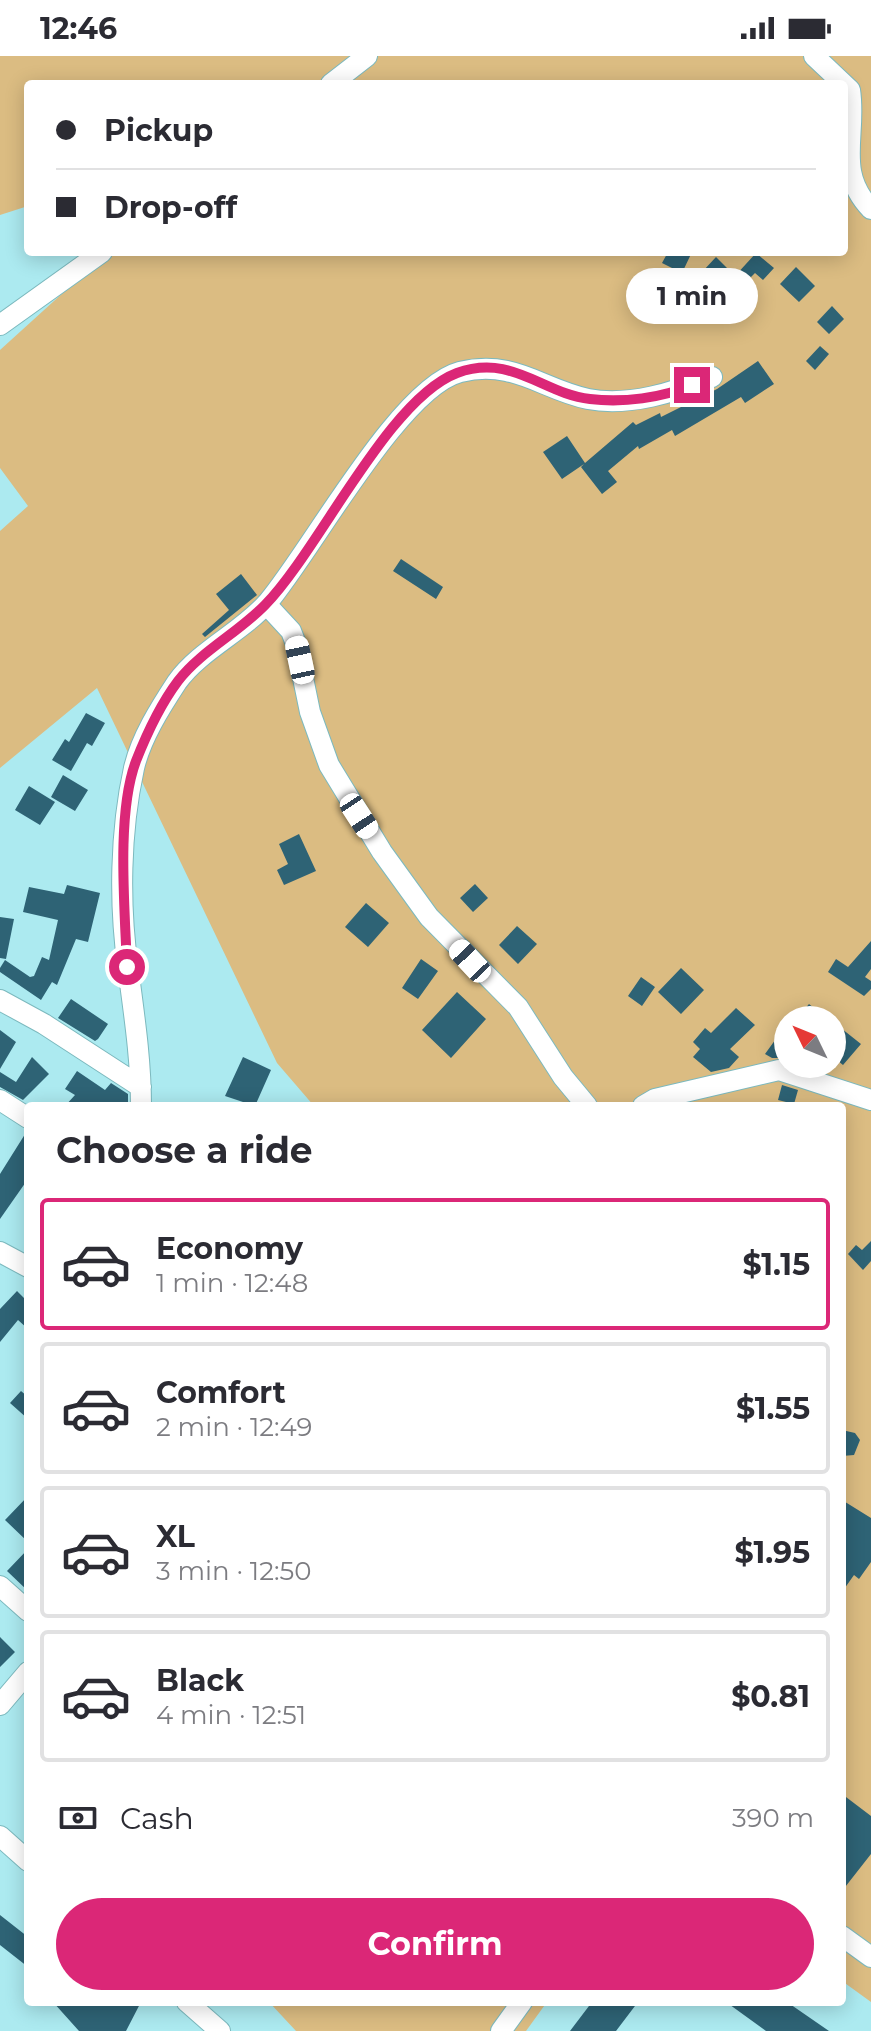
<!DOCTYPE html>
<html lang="en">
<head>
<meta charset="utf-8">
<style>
  :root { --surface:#fff; --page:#f2f2f3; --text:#2b2b33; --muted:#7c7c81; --line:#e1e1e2; --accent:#db2777 }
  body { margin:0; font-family:Montserrat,sans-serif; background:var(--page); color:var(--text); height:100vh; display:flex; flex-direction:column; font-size:30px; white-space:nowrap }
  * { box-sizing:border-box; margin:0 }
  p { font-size:26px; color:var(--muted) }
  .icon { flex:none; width:44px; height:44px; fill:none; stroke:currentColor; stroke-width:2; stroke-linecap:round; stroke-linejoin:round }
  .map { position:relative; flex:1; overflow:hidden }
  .details { position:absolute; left:24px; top:1046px; width:822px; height:904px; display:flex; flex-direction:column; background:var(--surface); border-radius:8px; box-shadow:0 4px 20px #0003 }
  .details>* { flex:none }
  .hud { position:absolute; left:24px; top:24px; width:824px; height:176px; border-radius:8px; box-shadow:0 4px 20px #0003; display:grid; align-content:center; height:176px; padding:0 32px; background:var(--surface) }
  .needle { width:52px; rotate:313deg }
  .fabs { position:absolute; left:774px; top:950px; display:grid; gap:16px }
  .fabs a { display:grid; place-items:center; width:72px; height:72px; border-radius:50%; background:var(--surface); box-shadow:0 4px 20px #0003; font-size:40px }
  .end { position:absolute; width:36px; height:36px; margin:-18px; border:10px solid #db2777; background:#fff; box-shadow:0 0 0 4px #fff }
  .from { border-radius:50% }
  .bubble { position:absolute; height:56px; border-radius:28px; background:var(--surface); box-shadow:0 4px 20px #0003; font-size:26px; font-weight:700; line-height:56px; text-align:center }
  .car { position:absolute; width:24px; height:48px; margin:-24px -12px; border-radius:10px; box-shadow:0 0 6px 2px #0007; background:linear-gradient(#fff 24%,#345 0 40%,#fff 0 76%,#345 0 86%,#fff 0) }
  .hud b { display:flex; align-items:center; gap:28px; height:76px; font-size:30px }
  .hud b+b { border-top:2px solid var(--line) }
  .hud i { width:20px; height:20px; background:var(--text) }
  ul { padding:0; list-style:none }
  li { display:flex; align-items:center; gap:24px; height:132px; margin:0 16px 12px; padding:0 16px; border:4px solid var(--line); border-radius:8px }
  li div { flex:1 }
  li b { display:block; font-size:30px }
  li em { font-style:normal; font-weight:700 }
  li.on { border-color:var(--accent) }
  li>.icon { width:72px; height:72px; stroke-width:1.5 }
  h2 { padding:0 32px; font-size:36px; line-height:96px }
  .pay { display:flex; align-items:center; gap:20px; height:88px; padding:0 32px; font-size:30px }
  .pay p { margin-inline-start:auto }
  .primary-button { display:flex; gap:16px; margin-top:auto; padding:16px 32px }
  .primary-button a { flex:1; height:92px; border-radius:48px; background:var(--accent); color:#fff; font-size:32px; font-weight:700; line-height:92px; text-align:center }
  .status { display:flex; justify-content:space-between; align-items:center; height:56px; padding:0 40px; background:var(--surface); direction:ltr }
  .status svg { height:22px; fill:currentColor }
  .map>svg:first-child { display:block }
  .green { fill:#dbbc82; fill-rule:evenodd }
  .building { fill:#2e6375 }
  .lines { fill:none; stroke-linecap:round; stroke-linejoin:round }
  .minor-casing { stroke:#7cb9be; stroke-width:22 }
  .minor { stroke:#fff; stroke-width:20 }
  .route { stroke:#db2777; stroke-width:10 }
</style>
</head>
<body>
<div class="status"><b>12:46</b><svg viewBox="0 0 49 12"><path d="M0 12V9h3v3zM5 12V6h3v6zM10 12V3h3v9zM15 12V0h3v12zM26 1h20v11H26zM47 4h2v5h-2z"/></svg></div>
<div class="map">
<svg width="871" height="1975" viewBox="0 0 871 1975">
  <rect width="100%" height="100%" fill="#aceaf0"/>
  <path class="green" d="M 0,0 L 871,0 L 871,1946 L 842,1925 L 842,1050 L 314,1050 L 277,1007 L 97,632 L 0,712 L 0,475 L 28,450 L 0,412 L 0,294 L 108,196 L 844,196 L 844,28 L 28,28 L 28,150 L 0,159 ZM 788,964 L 832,964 L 832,1008 L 788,1008 Z
    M 269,1946 L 547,1946 L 526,1975 L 296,1975 Z"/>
  <path class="building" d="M 668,196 L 692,196 L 682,217 L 662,207 Z
    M 756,197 L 774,212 L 763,224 L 755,217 L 735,237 L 746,247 L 735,259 L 724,248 L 717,256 L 689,230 L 716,201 L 735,220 Z
    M 796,211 L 815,230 L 799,246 L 780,228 Z
    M 832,250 L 844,263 L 829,278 L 817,266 Z
    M 820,290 L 829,298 L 815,314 L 806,305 Z
    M 758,305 L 774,328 L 745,347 L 741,341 L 675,380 L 672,374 L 639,393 L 638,390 L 608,415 L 617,426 L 602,438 L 581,411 L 584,408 L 562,423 L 543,396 L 567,380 L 585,407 L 633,366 L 636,369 L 660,357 L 661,361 L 717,333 Z
    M 401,503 L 443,531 L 436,543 L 393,515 Z
    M 241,518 L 257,539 L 205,581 L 202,578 L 229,554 L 216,538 Z
    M 86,657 L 105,667 L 92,690 L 87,687 L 71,715 L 52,704 L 65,683 L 69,686 Z
    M 63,719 L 88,734 L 75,755 L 51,741 Z
    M 29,730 L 55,746 L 40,769 L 15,754 Z
    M 299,778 L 316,815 L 284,829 L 277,814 L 288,808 L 279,788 Z
    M 475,828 L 488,842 L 473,856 L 460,842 Z
    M 67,829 L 100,837 L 88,886 L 76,883 L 57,929 L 52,926 L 41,944 L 0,916 L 0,912 L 5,904 L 30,921 L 34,920 L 42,901 L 49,904 L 58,864 L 23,856 L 29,831 L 64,838 Z
    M 366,847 L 389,867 L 368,891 L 345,871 Z
    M 0,861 L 14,863 L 6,903 L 0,902 Z
    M 517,870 L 537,888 L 518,908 L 499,889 Z
    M 871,885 L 871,913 L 865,921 L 871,925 L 871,933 L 864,940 L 828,916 L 836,903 L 848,911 Z
    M 421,903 L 438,915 L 418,943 L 402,932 Z
    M 681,912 L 704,934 L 681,958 L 658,936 Z
    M 641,921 L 655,931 L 642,950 L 628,940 Z
    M 457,936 L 486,963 L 451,1002 L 422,974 Z
    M 71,943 L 108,968 L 98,983 L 95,985 L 58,962 Z
    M 809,948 L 828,964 L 795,964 Z
    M 736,952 L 755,969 L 730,993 L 739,1001 L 729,1012 L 711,1016 L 693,1001 L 700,993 L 693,986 L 705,972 L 711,977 Z
    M 832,965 L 861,988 L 843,1009 L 832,1000 Z
    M 0,974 L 16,986 L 0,1013 Z
    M 778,980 L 788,987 L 788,994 L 783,1002 L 772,1002 L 765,998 Z
    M 32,1001 L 49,1018 L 23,1044 L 0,1031 L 0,1016 L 16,1026 Z
    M 243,1001 L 271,1014 L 255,1050 L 225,1040 Z
    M 77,1015 L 105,1034 L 111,1027 L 128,1038 L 128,1046 L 125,1050 L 65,1050 L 75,1039 L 65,1033 Z
    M 782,1029 L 798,1034 L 794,1048 L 778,1044 Z
    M 27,1075 L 28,1123 L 0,1163 L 0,1118 Z
    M 871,1185 L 871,1205 L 863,1214 L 848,1198 L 856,1189 L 862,1194 Z
    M 17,1235 L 28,1246 L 28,1273 L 18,1264 L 0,1286 L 0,1253 Z
    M 21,1335 L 28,1341 L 28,1363 L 10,1347 Z
    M 842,1374 L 855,1377 L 860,1384 L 854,1399 L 842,1400 Z
    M 28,1440 L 28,1486 L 5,1464 Z
    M 842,1444 L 871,1462 L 871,1506 L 859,1523 L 854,1519 L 842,1536 Z
    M 28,1493 L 28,1535 L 7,1515 Z
    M 0,1581 L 15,1596 L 0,1611 Z
    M 842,1738 L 871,1760 L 871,1798 L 842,1835 Z
    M 0,1859 L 28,1881 L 28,1911 L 0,1889 Z
    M 53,1946 L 141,1946 L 126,1975 L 79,1975 Z
    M 592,1946 L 638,1946 L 616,1975 L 570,1975 Z
    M 726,1946 L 787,1946 L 829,1975 L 766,1975 Z"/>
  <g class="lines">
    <g class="minor-casing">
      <path id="minor" d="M 814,0 L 850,34 C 857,79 835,116 871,153
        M 331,28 L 367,0
        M 0,269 L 102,196
        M 266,548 L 291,575 L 296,588 L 310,656 L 329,709 L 382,796 L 429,861 L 518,951 L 563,1021 L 587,1050
        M 0,944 L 44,968 L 141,1031
        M 0,1044 L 28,1062
        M 141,1050 C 141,1003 134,958 128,912 C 119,848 120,776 134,712 C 141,682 160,652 177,626 C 200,594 242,576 268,546 C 312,494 399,332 460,316 C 514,303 541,333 588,343 C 629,351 675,336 712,321
        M 643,1050 L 655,1043 L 779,1014 L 871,1044
        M 0,1196 L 28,1211
        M 0,1530 L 28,1555
        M 0,1649 L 28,1616
        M 0,1780 L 28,1805
        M 842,1880 L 871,1901
        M 187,1946 L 220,1975
        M 501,1975 L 522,1946"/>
    </g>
    <use href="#minor" class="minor"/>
  </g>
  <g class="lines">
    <path class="route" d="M 127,911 C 125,854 116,758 136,705 C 147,677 160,649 178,625 C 200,596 239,576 265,549 C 319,494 388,343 457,317 C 512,297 543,338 590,343 C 623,347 662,342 692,329"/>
  </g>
</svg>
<div class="fabs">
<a><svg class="needle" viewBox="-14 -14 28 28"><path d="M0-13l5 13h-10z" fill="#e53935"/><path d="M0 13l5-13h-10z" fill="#7c7c81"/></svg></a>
</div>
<i class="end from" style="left:127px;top:911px"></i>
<i class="end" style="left:692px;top:329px"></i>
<div class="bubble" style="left:626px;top:212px;width:132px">1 min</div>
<i class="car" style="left:300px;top:604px;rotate:348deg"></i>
<i class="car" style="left:359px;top:760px;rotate:147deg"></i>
<i class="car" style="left:470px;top:905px;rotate:317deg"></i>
<div class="hud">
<b><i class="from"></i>Pickup</b>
<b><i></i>Drop-off</b>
</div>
<section class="details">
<h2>Choose a ride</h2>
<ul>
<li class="on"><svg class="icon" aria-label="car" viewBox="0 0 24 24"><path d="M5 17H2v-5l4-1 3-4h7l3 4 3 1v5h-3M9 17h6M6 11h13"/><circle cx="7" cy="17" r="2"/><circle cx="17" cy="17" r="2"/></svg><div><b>Economy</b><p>1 min · 12:48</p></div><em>$1.15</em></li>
<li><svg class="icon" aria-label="car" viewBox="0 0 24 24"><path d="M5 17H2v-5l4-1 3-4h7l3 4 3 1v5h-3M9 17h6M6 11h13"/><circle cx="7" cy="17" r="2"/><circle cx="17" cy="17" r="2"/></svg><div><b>Comfort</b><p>2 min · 12:49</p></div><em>$1.55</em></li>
<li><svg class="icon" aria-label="car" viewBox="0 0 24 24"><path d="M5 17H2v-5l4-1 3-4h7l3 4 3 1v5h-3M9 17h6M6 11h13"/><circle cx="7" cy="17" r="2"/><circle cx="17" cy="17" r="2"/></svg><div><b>XL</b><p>3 min · 12:50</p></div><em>$1.95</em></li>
<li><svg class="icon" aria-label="car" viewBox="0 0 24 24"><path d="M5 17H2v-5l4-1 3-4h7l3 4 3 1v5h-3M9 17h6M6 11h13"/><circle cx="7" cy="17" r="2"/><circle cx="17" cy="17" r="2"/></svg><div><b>Black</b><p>4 min · 12:51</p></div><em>$0.81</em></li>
</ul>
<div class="pay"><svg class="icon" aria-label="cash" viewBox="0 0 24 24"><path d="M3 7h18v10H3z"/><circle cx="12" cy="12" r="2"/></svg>Cash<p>390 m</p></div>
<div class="primary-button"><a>Confirm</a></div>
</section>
</div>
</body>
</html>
